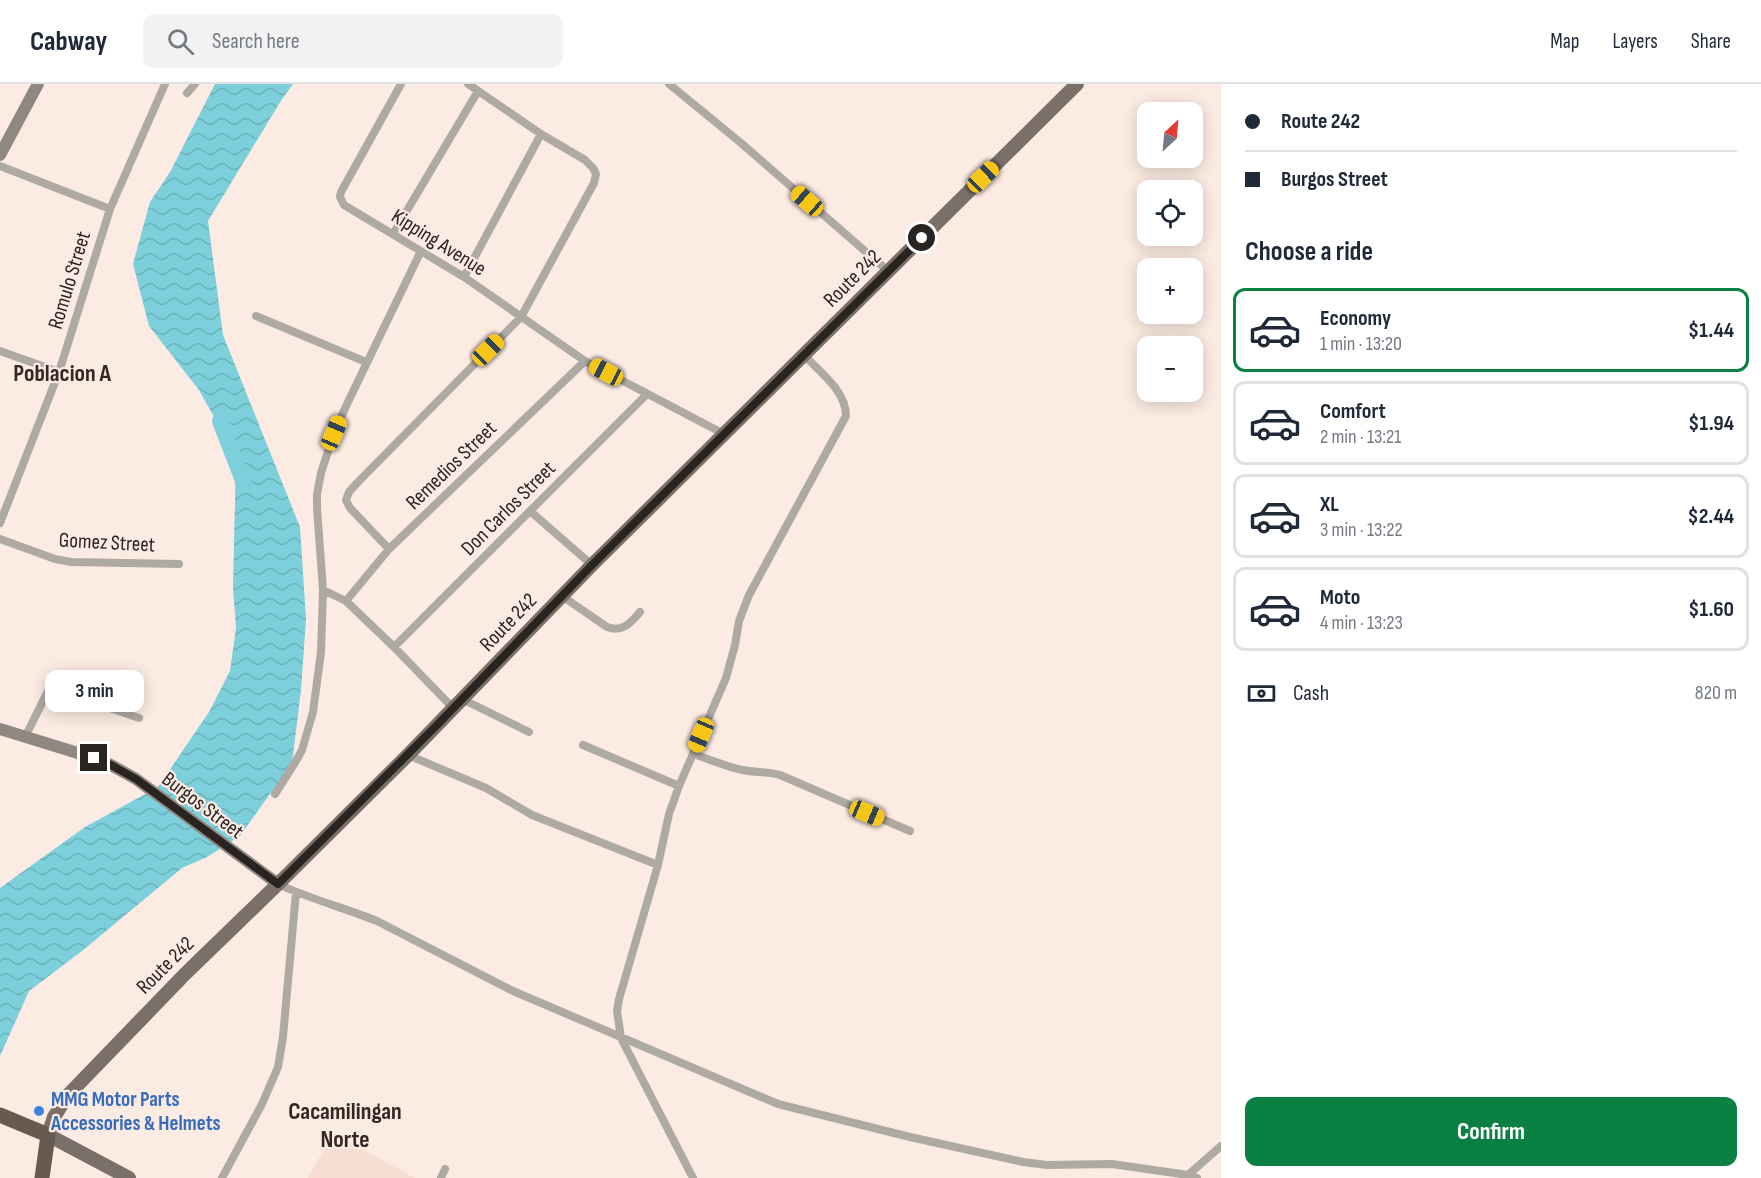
<!DOCTYPE html>
<html lang="en">
<head>
<meta charset="utf-8">
<style>
  :root { --surface:#fff; --page:#f2f2f3; --text:#1f2937; --muted:#747a83; --line:#e0e1e3; --accent:#0b8043 }
  body { margin:0; font-family:"Sofia Sans Condensed",sans-serif; background:var(--page); color:var(--text); height:100vh; display:flex; flex-direction:column; font-size:22px; white-space:nowrap }
  * { box-sizing:border-box; margin:0 }
  p { font-size:20px; color:var(--muted) }
  .icon { flex:none; width:33px; height:33px; fill:none; stroke:currentColor; stroke-width:2; stroke-linecap:round; stroke-linejoin:round }
  .map { position:relative; flex:1; overflow:hidden }
  .details { display:flex; flex-direction:column; background:var(--surface); width:540px }
  .details>* { flex:none }
  .top-card { display:grid; align-content:center; height:132px; padding:0 24px; background:var(--surface) }
  .needle { width:39px; rotate:26deg }
  .buttons { position:absolute; left:1137px; top:18px; display:grid; gap:12px }
  .buttons a { display:grid; place-items:center; width:66px; height:66px; border-radius:12px; background:var(--surface); box-shadow:0 3px 15px #0003; font-size:30px }
  .end { position:absolute; width:27px; height:27px; margin:-14px; border:8px solid #2a2421; background:#fff; box-shadow:0 0 0 3px #fff }
  .from { border-radius:50% }
  .bubble { position:absolute; height:42px; border-radius:12px; background:var(--surface); box-shadow:0 3px 15px #0003; font-size:20px; font-weight:700; line-height:42px; text-align:center }
  .car { position:absolute; width:18px; height:36px; margin:-18px -9px; border-radius:8px; box-shadow:0 0 4px 2px #0007; background:linear-gradient(#f5c518 24%,#345 0 40%,#f5c518 0 76%,#345 0 86%,#f5c518 0) }
  .top-card b { display:flex; align-items:center; gap:21px; height:57px; font-size:22px }
  .top-card b+b { border-top:2px solid var(--line) }
  .top-card i { width:15px; height:15px; background:var(--text) }
  ul { padding:0; list-style:none }
  li { display:flex; align-items:center; gap:18px; height:84px; margin:0 12px 9px; padding:0 12px; border:3px solid var(--line); border-radius:12px }
  li div { flex:1 }
  li b { display:block; font-size:22px }
  li em { font-style:normal; font-weight:700 }
  li.active { border-color:var(--accent) }
  li>.icon { width:54px; height:54px; stroke-width:1.5 }
  h2 { padding:0 24px; font-size:27px; line-height:72px }
  .pay { display:flex; align-items:center; gap:15px; height:66px; padding:0 24px; font-size:22px }
  .pay p { margin-inline-start:auto }
  .action { display:flex; gap:12px; margin-top:auto; padding:12px 24px }
  .action a { flex:1; height:69px; border-radius:12px; background:var(--accent); color:#fff; font-size:24px; font-weight:700; line-height:69px; text-align:center }
  header { display:flex; align-items:center; gap:36px; box-sizing:border-box; height:84px; padding:0 30px; background:var(--surface); border-bottom:2px solid var(--line) }
  header strong { font-size:28px }
  nav { display:flex; gap:33px; margin-inline-start:auto; font-size:21px }
  .search { width:420px; height:54px; background:var(--page); display:flex; align-items:center; gap:15px; box-sizing:border-box; padding:0 21px; border-radius:12px; color:var(--muted); font-size:22px }
  main { display:flex; flex:1; min-height:0 }
  .map>svg:first-child { display:block }
  .built { fill:#f7ded2 }
  .water { fill:url(#water-waves) }
  .lines { fill:none; stroke-linecap:round; stroke-linejoin:round }
  .river { stroke:#7ccfdb; stroke-width:16 }
  .street { stroke:#afa9a4; stroke-width:8 }
  .secondary { stroke:#908880; stroke-width:12 }
  .primary { stroke:#7a7067; stroke-width:14 }
  .highway { stroke:#675b51; stroke-width:15 }
  .route { stroke:#2a2421; stroke-width:8 }
  .shop-dot { fill:#3f7fe0; stroke:#fcebe2; stroke-width:2 }
  .labels { text-anchor:middle; stroke-width:4.5; stroke-linejoin:round; paint-order:stroke }
  .street-label { font-size:21px; fill:#2a2421; stroke:#fcebe2 }
  .shop-label { font-size:21px; font-weight:bold; fill:#366cbe; stroke:#fcebe2; text-anchor:start }
  .quarter-label { font-size:24px; font-weight:bold; fill:#342821; stroke:#fcebe2 }
</style>
</head>
<body>
<header>
<strong>Cabway</strong>
<div class="search"><svg class="icon" aria-label="search" viewBox="0 0 24 24"><circle cx="10" cy="10" r="6"/><path d="M15 15l6 6"/></svg>Search here</div>
<nav><a>Map</a><a>Layers</a><a>Share</a></nav>
</header>
<main>
<div class="map">
<svg width="1221" height="1094" viewBox="0 0 1221 1094">
  <defs>
    <pattern id="water-waves" width="16" height="10" patternUnits="userSpaceOnUse" patternTransform="scale(1.5)"><rect width="16" height="10" fill="#7ccfdb"/><path d="M0 5q4-4 8 0t8 0" fill="none" stroke="#6bb2bc"/></pattern>
  </defs>
  <rect width="100%" height="100%" fill="#fcebe2"/>
  <path class="built" d="M 333,1049 L 415,1094 L 308,1094 Z"/>
  <path class="water" d="M 215,0 L 293,0 L 282,15 L 208,137 L 223,251 L 300,443 L 306,535 L 301,606 L 292,679 L 240,752 L 207,773 L 182,784 L 82,867 L 29,907 L 0,972 L 0,804 L 85,743 L 158,703 L 209,628 L 230,587 L 236,544 L 233,504 L 236,372 L 199,306 L 149,242 L 133,180 L 150,118 L 170,88 Z"/>
  <g class="lines">
    <path class="river" d="M 220,337 L 244,399"/>
    <path class="street" d="M 401,0 L 341,108 L 340,113 L 344,121 L 464,193 L 585,277 L 724,350
      M 669,0 L 741,59 L 889,188
      M 187,9 L 195,0
      M 0,82 L 110,125
      M 393,150 L 478,7
      M 464,193 L 541,50
      M 256,232 L 366,278
      M 0,267 L 59,288
      M 530,427 L 592,481
      M 0,439 L 59,288 L 110,125 L 165,0
      M 0,455 L 55,475 L 71,478 L 179,480
      M 389,465 L 350,424 L 346,416 L 349,408 L 358,398 L 521,233 L 594,99 L 596,90 L 593,84 L 585,76 L 541,50 L 468,0
      M 323,506 L 346,517 L 394,563 L 453,624
      M 562,512 L 607,543 C 623,549 631,538 640,528
      M 346,517 L 389,465 L 585,277
      M 394,563 L 647,310
      M 462,615 L 529,648
      M 25,653 L 49,605 L 55,605 L 139,634
      M 583,661 L 679,702
      M 693,670 C 710,675 726,683 743,686 C 756,689 767,687 780,691 L 910,747
      M 408,671 L 486,704 L 532,731 L 658,781
      M 275,710 L 296,677 L 302,666 L 313,628 L 321,568 L 323,506 L 317,424 L 317,410 L 321,389 L 334,349 L 347,320 L 421,167
      M 278,800 C 310,815 345,824 377,837 L 513,907 L 778,1020 L 910,1053 L 1023,1078 L 1047,1081 L 1112,1080 L 1188,1091 L 1197,1094
      M 1188,1091 L 1221,1062
      M 222,1094 L 262,1020 L 278,983 L 283,953 L 296,808
      M 441,1094 L 445,1085
      M 693,1094 L 621,954 L 617,927 L 619,915 L 658,781 L 669,730 L 679,702 L 726,594 L 735,561 L 739,537 L 749,511 L 846,332 C 846,307 821,289 804,271"/>
    <path class="secondary" d="M 0,71 L 38,0
      M 0,645 L 94,674 L 111,681 L 136,695 L 278,800"/>
    <path class="primary" d="M 129,1094 L 48,1051 L 54,1033 L 68,1011 L 185,890 L 278,800 L 408,671 L 592,481 L 1077,0"/>
    <path class="highway" d="M 0,1031 L 48,1051 L 42,1094"/>
  </g>
  <g class="lines">
    <path class="route" d="M 94,674 L 111,681 L 136,695 L 278,800 L 438,640 L 592,481 L 922,154"/>
  </g>
  <circle class="shop-dot" cx="39" cy="1027" r="6"/>
  <g class="labels">
    <g class="street-label">
      <text transform="translate(439 158) rotate(32)" y="7">Kipping Avenue</text>
      <text transform="translate(852 194) rotate(-45)" y="7">Route 242</text>
      <text transform="translate(69 196) rotate(-73)" y="7">Romulo Street</text>
      <text transform="translate(451 381) rotate(-44)" y="7">Remedios Street</text>
      <text transform="translate(508 424) rotate(-45)" y="7">Don Carlos Street</text>
      <text transform="translate(107 458) rotate(3)" y="7">Gomez Street</text>
      <text transform="translate(508 538) rotate(-46)" y="7">Route 242</text>
      <text transform="translate(203 721) rotate(37)" y="7">Burgos Street</text>
      <text transform="translate(165 881) rotate(-45)" y="7">Route 242</text>
    </g>
    <g class="shop-label">
      <text x="51" y="1022">MMG Motor Parts<tspan x="51" dy="24">Accessories &amp; Helmets</tspan></text>
    </g>
    <g class="quarter-label">
      <text x="62" y="297">Poblacion A</text>
      <text x="345" y="1035">Cacamilingan<tspan x="345" dy="28">Norte</tspan></text>
    </g>
  </g>
</svg>
<div class="buttons">
<a><svg class="needle" viewBox="-14 -14 28 28"><path d="M0-13l5 13h-10z" fill="#e53935"/><path d="M0 13l5-13h-10z" fill="#747a83"/></svg></a>
<a><svg class="icon" aria-label="locate" viewBox="0 0 24 24"><circle cx="12" cy="12" r="6"/><path d="M12 2v4M12 18v4M2 12h4M18 12h4"/></svg></a>
<a>+</a>
<a>−</a>
</div>
<i class="end from" style="left:922px;top:154px"></i>
<i class="end" style="left:94px;top:674px"></i>
<div class="bubble" style="left:45px;top:586px;width:99px">3 min</div>
<i class="car" style="left:983px;top:93px;rotate:46deg"></i>
<i class="car" style="left:807px;top:117px;rotate:311deg"></i>
<i class="car" style="left:488px;top:266px;rotate:45deg"></i>
<i class="car" style="left:606px;top:288px;rotate:298deg"></i>
<i class="car" style="left:334px;top:349px;rotate:23deg"></i>
<i class="car" style="left:701px;top:651px;rotate:203deg"></i>
<i class="car" style="left:867px;top:729px;rotate:113deg"></i>
</div>
<section class="details">
<div class="top-card">
<b><i class="from"></i>Route 242</b>
<b><i></i>Burgos Street</b>
</div>
<h2>Choose a ride</h2>
<ul>
<li class="active"><svg class="icon" aria-label="car" viewBox="0 0 24 24"><path d="M5 17H2v-5l4-1 3-4h7l3 4 3 1v5h-3M9 17h6M6 11h13"/><circle cx="7" cy="17" r="2"/><circle cx="17" cy="17" r="2"/></svg><div><b>Economy</b><p>1 min · 13:20</p></div><em>$1.44</em></li>
<li><svg class="icon" aria-label="car" viewBox="0 0 24 24"><path d="M5 17H2v-5l4-1 3-4h7l3 4 3 1v5h-3M9 17h6M6 11h13"/><circle cx="7" cy="17" r="2"/><circle cx="17" cy="17" r="2"/></svg><div><b>Comfort</b><p>2 min · 13:21</p></div><em>$1.94</em></li>
<li><svg class="icon" aria-label="car" viewBox="0 0 24 24"><path d="M5 17H2v-5l4-1 3-4h7l3 4 3 1v5h-3M9 17h6M6 11h13"/><circle cx="7" cy="17" r="2"/><circle cx="17" cy="17" r="2"/></svg><div><b>XL</b><p>3 min · 13:22</p></div><em>$2.44</em></li>
<li><svg class="icon" aria-label="car" viewBox="0 0 24 24"><path d="M5 17H2v-5l4-1 3-4h7l3 4 3 1v5h-3M9 17h6M6 11h13"/><circle cx="7" cy="17" r="2"/><circle cx="17" cy="17" r="2"/></svg><div><b>Moto</b><p>4 min · 13:23</p></div><em>$1.60</em></li>
</ul>
<div class="pay"><svg class="icon" aria-label="cash" viewBox="0 0 24 24"><path d="M3 7h18v10H3z"/><circle cx="12" cy="12" r="2"/></svg>Cash<p>820 m</p></div>
<div class="action"><a>Confirm</a></div>
</section>
</main>
</body>
</html>
